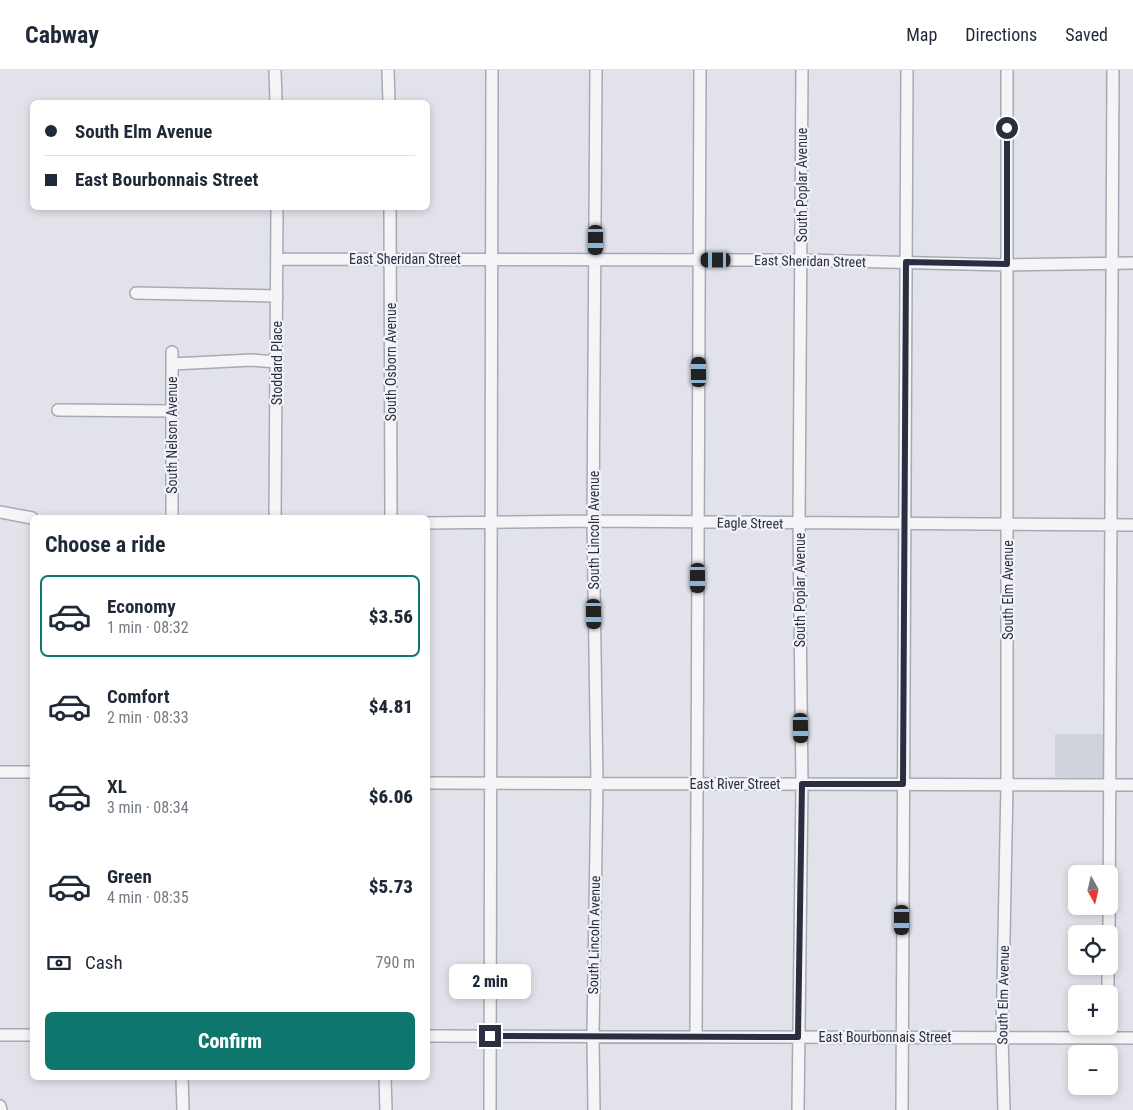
<!DOCTYPE html>
<html lang="en">
<head>
<meta charset="utf-8">
<style>
  :root { --surface:#fff; --page:#f2f2f3; --text:#1f2937; --muted:#747a83; --line:#e0e1e3; --accent:#0f766e }
  body { margin:0; font-family:"Roboto Condensed",sans-serif; background:var(--page); color:var(--text); height:100vh; display:flex; flex-direction:column; font-size:19px; white-space:nowrap }
  * { box-sizing:border-box; margin:0 }
  p { font-size:16px; color:var(--muted) }
  .icon { flex:none; width:28px; height:28px; fill:none; stroke:currentColor; stroke-width:2; stroke-linecap:round; stroke-linejoin:round }
  .map { position:relative; flex:1; overflow:hidden }
  .sheet { position:absolute; left:30px; top:445px; width:400px; height:565px; display:flex; flex-direction:column; background:var(--surface); border-radius:8px; box-shadow:0 2px 8px #0003 }
  .sheet>* { flex:none }
  .banner { position:absolute; left:30px; top:30px; width:400px; height:110px; border-radius:8px; box-shadow:0 2px 8px #0003; display:grid; align-content:center; height:110px; padding:0 15px; background:var(--surface) }
  .needle { width:32px; rotate:172deg }
  .buttons { position:absolute; left:1068px; top:795px; display:grid; gap:10px }
  .buttons a { display:grid; place-items:center; width:50px; height:50px; border-radius:8px; background:var(--surface); box-shadow:0 2px 8px #0003; font-size:25px }
  .end { position:absolute; width:22px; height:22px; margin:-11px; border:6px solid #2b2d41; background:#fff; box-shadow:0 0 0 2px #fff }
  .from { border-radius:50% }
  .bubble { position:absolute; height:35px; border-radius:8px; background:var(--surface); box-shadow:0 2px 8px #0003; font-size:16px; font-weight:800; line-height:35px; text-align:center }
  .car { position:absolute; width:15px; height:30px; margin:-15px -8px; border-radius:6px; box-shadow:0 0 4px 1px #0007; background:linear-gradient(#222 24%,#8ab4d8 0 40%,#222 0 76%,#8ab4d8 0 86%,#222 0) }
  .banner b { display:flex; align-items:center; gap:18px; height:48px; font-size:19px }
  .banner b+b { border-top:1px solid var(--line) }
  .banner i { width:12px; height:12px; background:var(--text) }
  ul { padding:0; list-style:none }
  li { display:flex; align-items:center; gap:15px; height:82px; margin:0 10px 8px; padding:0 5px; border:2px solid transparent; border-radius:8px }
  li div { flex:1 }
  li b { display:block; font-size:19px }
  li em { font-style:normal; font-weight:800 }
  li.current { border-color:var(--accent) }
  li>.icon { width:45px; height:45px; stroke-width:1.5 }
  h2 { padding:0 15px; font-size:22px; line-height:60px }
  .pay { display:flex; align-items:center; gap:12px; height:55px; padding:0 15px; font-size:19px }
  .pay p { margin-inline-start:auto }
  .cta { display:flex; gap:10px; margin-top:auto; padding:10px 15px }
  .cta a { flex:1; height:58px; border-radius:8px; background:var(--accent); color:#fff; font-size:20px; font-weight:800; line-height:58px; text-align:center }
  header { display:flex; align-items:center; gap:30px; box-sizing:border-box; height:70px; padding:0 25px; background:var(--surface); border-bottom:1px solid var(--line) }
  header strong { font-size:24px }
  nav { display:flex; gap:28px; margin-inline-start:auto; font-size:18px }
  .map>svg:first-child { display:block }
  .built { fill:#d0d2dc }
  .lines { fill:none; stroke-linecap:round; stroke-linejoin:round }
  .minor-casing { stroke:#a7a9b4; stroke-width:14 }
  .minor { stroke:#f5f5f8; stroke-width:11 }
  .route { stroke:#2b2d41; stroke-width:6 }
  .labels { text-anchor:middle; stroke-width:4.5; stroke-linejoin:round; paint-order:stroke }
  .street-label { font-size:14px; fill:#2b2d41; stroke:#f2f3f7 }
</style>
</head>
<body>
<header>
<strong>Cabway</strong>
<nav><a>Map</a><a>Directions</a><a>Saved</a></nav>
</header>
<div class="map">
<svg width="1133" height="1040" viewBox="0 0 1133 1040">
  <rect width="100%" height="100%" fill="#e2e3ea"/>
  <path class="built" d="M 1055,664 L 1105,664 L 1104,708 L 1055,707 Z"/>
  <g class="lines">
    <g class="minor-casing">
      <path id="minor" d="M 275,0 L 276,32
        M 388,0 L 389,32
        M 390,138 L 391,448
        M 277,189 L 802,190 L 1007,195 L 1133,193
        M 136,223 L 277,226
        M 172,294 L 252,290 L 277,292
        M 58,340 L 172,341
        M 0,442 L 32,448
        M 172,448 L 172,282
        M 275,448 L 277,138
        M 428,453 L 593,451 L 1133,455
        M 0,702 L 32,702
        M 428,713 L 1133,715
        M 1109,864 L 1113,0
        M 1108,924 L 1108,896
        M 0,965 L 32,965
        M 428,966 L 1133,968
        M 696,967 L 700,0
        M 182,1008 L 183,1040
        M 385,1008 L 386,1040
        M 0,1036 L 1,1040
        M 490,1040 L 492,0
        M 594,1040 L 593,966 L 597,713 L 593,451 L 596,0
        M 798,1040 L 802,714 L 799,454 L 802,0
        M 902,1040 L 907,0
        M 1004,1040 L 1002,967 L 1007,715 L 1007,0"/>
    </g>
    <use href="#minor" class="minor"/>
  </g>
  <g class="lines">
    <path class="route" d="M 490,966 L 798,967 L 802,714 L 903,714 L 906,192 L 1007,194 L 1007,58"/>
  </g>
  <g class="labels">
    <g class="street-label">
      <text transform="translate(802 115) rotate(-90)" y="5">South Poplar Avenue</text>
      <text x="405" y="194">East Sheridan Street</text>
      <text transform="translate(810 191) rotate(1)" y="5">East Sheridan Street</text>
      <text transform="translate(391 292) rotate(-90)" y="5">South Osborn Avenue</text>
      <text transform="translate(277 293) rotate(-90)" y="5">Stoddard Place</text>
      <text transform="translate(172 365) rotate(-90)" y="5">South Nelson Avenue</text>
      <text transform="translate(750 453) rotate(1)" y="5">Eagle Street</text>
      <text transform="translate(594 460) rotate(-90)" y="5">South Lincoln Avenue</text>
      <text transform="translate(800 520) rotate(-90)" y="5">South Poplar Avenue</text>
      <text transform="translate(1008 520) rotate(-90)" y="5">South Elm Avenue</text>
      <text x="735" y="719">East River Street</text>
      <text transform="translate(594 865) rotate(-89)" y="5">South Lincoln Avenue</text>
      <text transform="translate(1003 925) rotate(-89)" y="5">South Elm Avenue</text>
      <text x="885" y="972">East Bourbonnais Street</text>
    </g>
  </g>
</svg>
<div class="buttons">
<a><svg class="needle" viewBox="-14 -14 28 28"><path d="M0-13l5 13h-10z" fill="#e53935"/><path d="M0 13l5-13h-10z" fill="#747a83"/></svg></a>
<a><svg class="icon" aria-label="locate" viewBox="0 0 24 24"><circle cx="12" cy="12" r="6"/><path d="M12 2v4M12 18v4M2 12h4M18 12h4"/></svg></a>
<a>+</a>
<a>−</a>
</div>
<i class="end from" style="left:1007px;top:58px"></i>
<i class="end" style="left:490px;top:966px"></i>
<div class="bubble" style="left:449px;top:894px;width:82px">2 min</div>
<i class="car" style="left:596px;top:170px;rotate:180deg"></i>
<i class="car" style="left:716px;top:190px;rotate:270deg"></i>
<i class="car" style="left:699px;top:302px;rotate:0deg"></i>
<i class="car" style="left:698px;top:508px;rotate:180deg"></i>
<i class="car" style="left:594px;top:544px;rotate:179deg"></i>
<i class="car" style="left:801px;top:658px;rotate:179deg"></i>
<i class="car" style="left:902px;top:850px;rotate:180deg"></i>
<div class="banner">
<b><i class="from"></i>South Elm Avenue</b>
<b><i></i>East Bourbonnais Street</b>
</div>
<section class="sheet">
<h2>Choose a ride</h2>
<ul>
<li class="current"><svg class="icon" aria-label="car" viewBox="0 0 24 24"><path d="M5 17H2v-5l4-1 3-4h7l3 4 3 1v5h-3M9 17h6M6 11h13"/><circle cx="7" cy="17" r="2"/><circle cx="17" cy="17" r="2"/></svg><div><b>Economy</b><p>1 min · 08:32</p></div><em>$3.56</em></li>
<li><svg class="icon" aria-label="car" viewBox="0 0 24 24"><path d="M5 17H2v-5l4-1 3-4h7l3 4 3 1v5h-3M9 17h6M6 11h13"/><circle cx="7" cy="17" r="2"/><circle cx="17" cy="17" r="2"/></svg><div><b>Comfort</b><p>2 min · 08:33</p></div><em>$4.81</em></li>
<li><svg class="icon" aria-label="car" viewBox="0 0 24 24"><path d="M5 17H2v-5l4-1 3-4h7l3 4 3 1v5h-3M9 17h6M6 11h13"/><circle cx="7" cy="17" r="2"/><circle cx="17" cy="17" r="2"/></svg><div><b>XL</b><p>3 min · 08:34</p></div><em>$6.06</em></li>
<li><svg class="icon" aria-label="car" viewBox="0 0 24 24"><path d="M5 17H2v-5l4-1 3-4h7l3 4 3 1v5h-3M9 17h6M6 11h13"/><circle cx="7" cy="17" r="2"/><circle cx="17" cy="17" r="2"/></svg><div><b>Green</b><p>4 min · 08:35</p></div><em>$5.73</em></li>
</ul>
<div class="pay"><svg class="icon" aria-label="cash" viewBox="0 0 24 24"><path d="M3 7h18v10H3z"/><circle cx="12" cy="12" r="2"/></svg>Cash<p>790 m</p></div>
<div class="cta"><a>Confirm</a></div>
</section>
</div>
</body>
</html>
